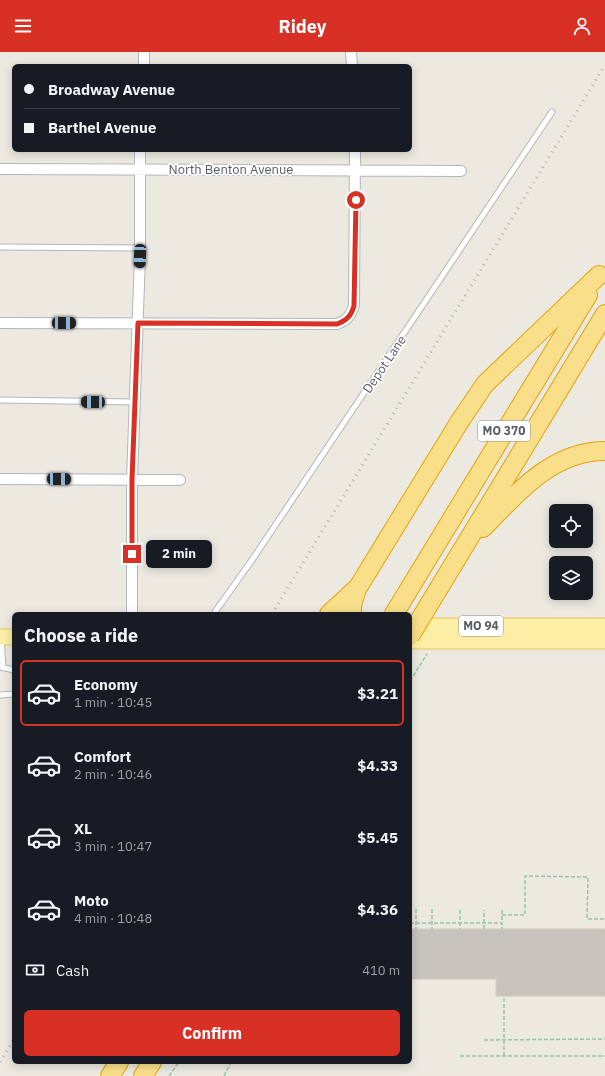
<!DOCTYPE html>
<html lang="en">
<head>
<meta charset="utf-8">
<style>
  :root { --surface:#171b24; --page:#20242c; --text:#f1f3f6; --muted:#9ea1a6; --line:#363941; --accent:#d93025 }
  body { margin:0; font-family:"IBM Plex Sans",sans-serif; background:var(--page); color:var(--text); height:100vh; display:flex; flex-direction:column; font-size:15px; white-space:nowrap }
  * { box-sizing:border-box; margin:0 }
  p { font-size:13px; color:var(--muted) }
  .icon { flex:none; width:22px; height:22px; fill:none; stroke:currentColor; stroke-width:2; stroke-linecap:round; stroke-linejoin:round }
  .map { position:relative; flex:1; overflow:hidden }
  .drawer { position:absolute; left:12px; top:560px; width:400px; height:452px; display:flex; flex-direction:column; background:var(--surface); border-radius:6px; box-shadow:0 2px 10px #0003 }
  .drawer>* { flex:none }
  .hud { position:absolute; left:12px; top:12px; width:400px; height:88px; border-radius:6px; box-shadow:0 2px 10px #0003; display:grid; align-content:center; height:88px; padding:0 12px; background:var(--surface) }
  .tools { position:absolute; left:549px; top:452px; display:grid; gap:8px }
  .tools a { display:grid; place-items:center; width:44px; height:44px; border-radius:6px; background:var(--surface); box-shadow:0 2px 10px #0003; font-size:20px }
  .end { position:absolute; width:18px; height:18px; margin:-9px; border:5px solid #d93025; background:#fff; box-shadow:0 0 0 2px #fff }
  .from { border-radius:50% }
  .bubble { position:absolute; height:28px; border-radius:6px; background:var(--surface); box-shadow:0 2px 10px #0003; font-size:13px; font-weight:700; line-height:28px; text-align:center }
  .car { position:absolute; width:12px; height:24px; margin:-12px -6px; border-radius:5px; box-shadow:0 0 3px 1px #0007; background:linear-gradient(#222 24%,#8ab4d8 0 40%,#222 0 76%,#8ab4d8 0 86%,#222 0) }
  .hud b { display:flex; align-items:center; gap:14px; height:38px; font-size:15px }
  .hud b+b { border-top:1px solid var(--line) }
  .hud i { width:10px; height:10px; background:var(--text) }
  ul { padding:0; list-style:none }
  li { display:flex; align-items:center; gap:12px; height:66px; margin:0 8px 6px; padding:0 4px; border:2px solid transparent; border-radius:6px }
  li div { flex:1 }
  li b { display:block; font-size:15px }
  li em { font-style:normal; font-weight:700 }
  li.active { border-color:var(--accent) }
  li>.icon { width:36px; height:36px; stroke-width:1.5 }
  h2 { padding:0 12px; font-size:18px; line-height:48px }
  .pay { display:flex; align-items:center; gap:10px; height:44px; padding:0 12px; font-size:15px }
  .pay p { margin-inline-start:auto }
  .action { display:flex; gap:8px; margin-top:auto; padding:8px 12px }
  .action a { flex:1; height:46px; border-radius:6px; background:var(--accent); color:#fff; font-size:16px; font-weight:700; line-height:46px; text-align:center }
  header { display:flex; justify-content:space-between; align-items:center; height:52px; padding:0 12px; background:var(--accent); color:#fff; font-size:18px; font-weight:700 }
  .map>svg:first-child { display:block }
  .building { fill:#c6c4bd; stroke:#d0cbbf }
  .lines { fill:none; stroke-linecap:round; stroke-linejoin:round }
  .lane-casing { stroke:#b3b6bb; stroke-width:7 }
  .street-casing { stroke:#b3b6bb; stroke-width:12 }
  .primary-casing { stroke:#ecc559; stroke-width:17 }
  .highway-casing { stroke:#e3a308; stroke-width:20 }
  .path { stroke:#96c3a4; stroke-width:1.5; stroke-dasharray:4 2; stroke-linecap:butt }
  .lane { stroke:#fff; stroke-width:5 }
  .street { stroke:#fff; stroke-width:10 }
  .primary { stroke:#fcefa5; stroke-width:15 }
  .highway { stroke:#f9df8a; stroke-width:18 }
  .rail { stroke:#b1b2b2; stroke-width:3; stroke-dasharray:1 5; stroke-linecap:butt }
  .highway-bridge-casing { stroke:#e3a308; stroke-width:20; stroke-linecap:butt }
  .highway-bridge { stroke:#f9df8a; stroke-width:18 }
  .route { stroke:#d93025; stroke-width:5 }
  .labels { text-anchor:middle; stroke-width:3.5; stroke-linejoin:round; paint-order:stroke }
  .shield { fill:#fff; stroke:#8b8d90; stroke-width:1 }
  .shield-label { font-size:12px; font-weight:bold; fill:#595c61 }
  .street-label { font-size:13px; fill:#595c61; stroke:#fff }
</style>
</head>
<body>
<header><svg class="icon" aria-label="menu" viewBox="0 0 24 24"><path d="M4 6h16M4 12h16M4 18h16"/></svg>Ridey<svg class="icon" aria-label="person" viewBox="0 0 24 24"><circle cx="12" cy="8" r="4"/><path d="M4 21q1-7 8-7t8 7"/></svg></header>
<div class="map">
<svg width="605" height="1024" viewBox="0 0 605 1024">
  <rect width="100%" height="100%" fill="#ebe9e0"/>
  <path class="building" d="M 410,877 L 605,877 L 605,944 L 496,944 L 496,927 L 410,927 Z"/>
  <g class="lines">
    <g class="lane-casing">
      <path id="lane" d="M 0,195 L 140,196
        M 0,348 L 135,350
        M 215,562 L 215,560 L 252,508 L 552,60
        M 1,586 L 3,615
        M 0,615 L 14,618
        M 0,643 L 14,642"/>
    </g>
    <g class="street-casing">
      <path id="street" d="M 351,0 L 352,14
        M 144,14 L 144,0
        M 0,117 L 461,119
        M 0,271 L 337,272 C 347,268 351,264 354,253 L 355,98
        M 0,427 L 180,428
        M 132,562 L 132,428 L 140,204 L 140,98"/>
    </g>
    <g class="primary-casing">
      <path id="primary" d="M 410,574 L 605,574
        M 0,585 L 14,585
        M 410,589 L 605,589"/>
    </g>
    <g class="highway-casing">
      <path id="highway" d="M 483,476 C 517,441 552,399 605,399
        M 439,536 L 605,262
        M 329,562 L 356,537
        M 352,562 L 352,553 L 357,537 L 460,369 L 485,332 L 599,223
        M 394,562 L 588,243
        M 110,1024 L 119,1010
        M 143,1024 L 152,1010"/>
    </g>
    <path class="path" d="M 410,629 L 427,602
      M 416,857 L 416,877
      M 432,857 L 432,877
      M 460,858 L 460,877
      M 502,858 L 502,870
      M 502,863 L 525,863 L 525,824 L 588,825 L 587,867 L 605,867
      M 410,871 L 502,871 L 502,877
      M 484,877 L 484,858
      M 484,988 L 605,987
      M 460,1004 L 605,1004
      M 504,1004 L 504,944
      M 169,1024 L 179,1010
      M 224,1024 L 231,1010"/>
    <use href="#lane" class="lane"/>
    <use href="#street" class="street"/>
    <use href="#primary" class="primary"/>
    <use href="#highway" class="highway"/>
    <path class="rail" d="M 272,562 L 605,13
      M 0,1010 L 14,987"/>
    <g class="highway-bridge-casing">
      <path id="highway-bridge" d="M 410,584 L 439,536"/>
    </g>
    <use href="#highway-bridge" class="highway-bridge"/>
  </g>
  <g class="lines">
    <path class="route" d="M 132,502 L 132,428 L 138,271 L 337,272 C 347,268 351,264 354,254 L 356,148"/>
  </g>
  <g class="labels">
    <g class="shield">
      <rect x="478" y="369" width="52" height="20" rx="3"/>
      <rect x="459" y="564" width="44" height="20" rx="3"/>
    </g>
    <g class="shield-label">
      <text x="504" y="383">MO 370</text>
      <text x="481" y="578">MO 94</text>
    </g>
    <g class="street-label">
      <text x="231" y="122">North Benton Avenue</text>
      <text transform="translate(384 312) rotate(-56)" y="5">Depot Lane</text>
    </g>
  </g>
</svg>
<div class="tools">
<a><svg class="icon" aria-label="locate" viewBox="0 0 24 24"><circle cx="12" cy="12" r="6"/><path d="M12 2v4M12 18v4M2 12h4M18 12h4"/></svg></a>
<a><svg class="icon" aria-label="layers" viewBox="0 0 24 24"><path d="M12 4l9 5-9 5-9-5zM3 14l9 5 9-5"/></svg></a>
</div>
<i class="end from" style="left:356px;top:148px"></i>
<i class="end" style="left:132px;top:502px"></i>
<div class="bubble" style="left:146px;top:488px;width:66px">2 min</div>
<i class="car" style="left:140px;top:204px;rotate:182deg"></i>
<i class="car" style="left:64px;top:271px;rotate:90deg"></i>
<i class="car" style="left:93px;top:350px;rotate:271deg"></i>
<i class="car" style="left:59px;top:427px;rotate:91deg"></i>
<div class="hud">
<b><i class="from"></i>Broadway Avenue</b>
<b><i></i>Barthel Avenue</b>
</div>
<section class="drawer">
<h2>Choose a ride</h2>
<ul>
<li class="active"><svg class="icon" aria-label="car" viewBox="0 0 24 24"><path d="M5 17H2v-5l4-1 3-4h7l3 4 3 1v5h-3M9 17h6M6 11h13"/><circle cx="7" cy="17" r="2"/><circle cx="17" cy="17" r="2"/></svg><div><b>Economy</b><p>1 min · 10:45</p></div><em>$3.21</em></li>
<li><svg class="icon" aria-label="car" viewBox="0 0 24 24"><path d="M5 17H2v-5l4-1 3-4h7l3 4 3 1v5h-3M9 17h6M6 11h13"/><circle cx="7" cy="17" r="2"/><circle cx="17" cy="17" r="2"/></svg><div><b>Comfort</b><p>2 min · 10:46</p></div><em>$4.33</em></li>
<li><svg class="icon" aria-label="car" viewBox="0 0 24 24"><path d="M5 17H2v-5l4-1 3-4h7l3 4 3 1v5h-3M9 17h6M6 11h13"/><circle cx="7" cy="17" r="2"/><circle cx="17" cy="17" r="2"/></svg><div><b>XL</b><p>3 min · 10:47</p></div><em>$5.45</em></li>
<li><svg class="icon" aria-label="car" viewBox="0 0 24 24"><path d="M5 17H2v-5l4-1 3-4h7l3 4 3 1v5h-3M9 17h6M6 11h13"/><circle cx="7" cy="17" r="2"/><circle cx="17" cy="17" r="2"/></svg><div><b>Moto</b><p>4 min · 10:48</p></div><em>$4.36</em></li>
</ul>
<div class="pay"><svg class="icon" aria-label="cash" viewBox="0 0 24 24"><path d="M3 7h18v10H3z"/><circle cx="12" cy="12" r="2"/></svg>Cash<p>410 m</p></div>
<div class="action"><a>Confirm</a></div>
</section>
</div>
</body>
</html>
